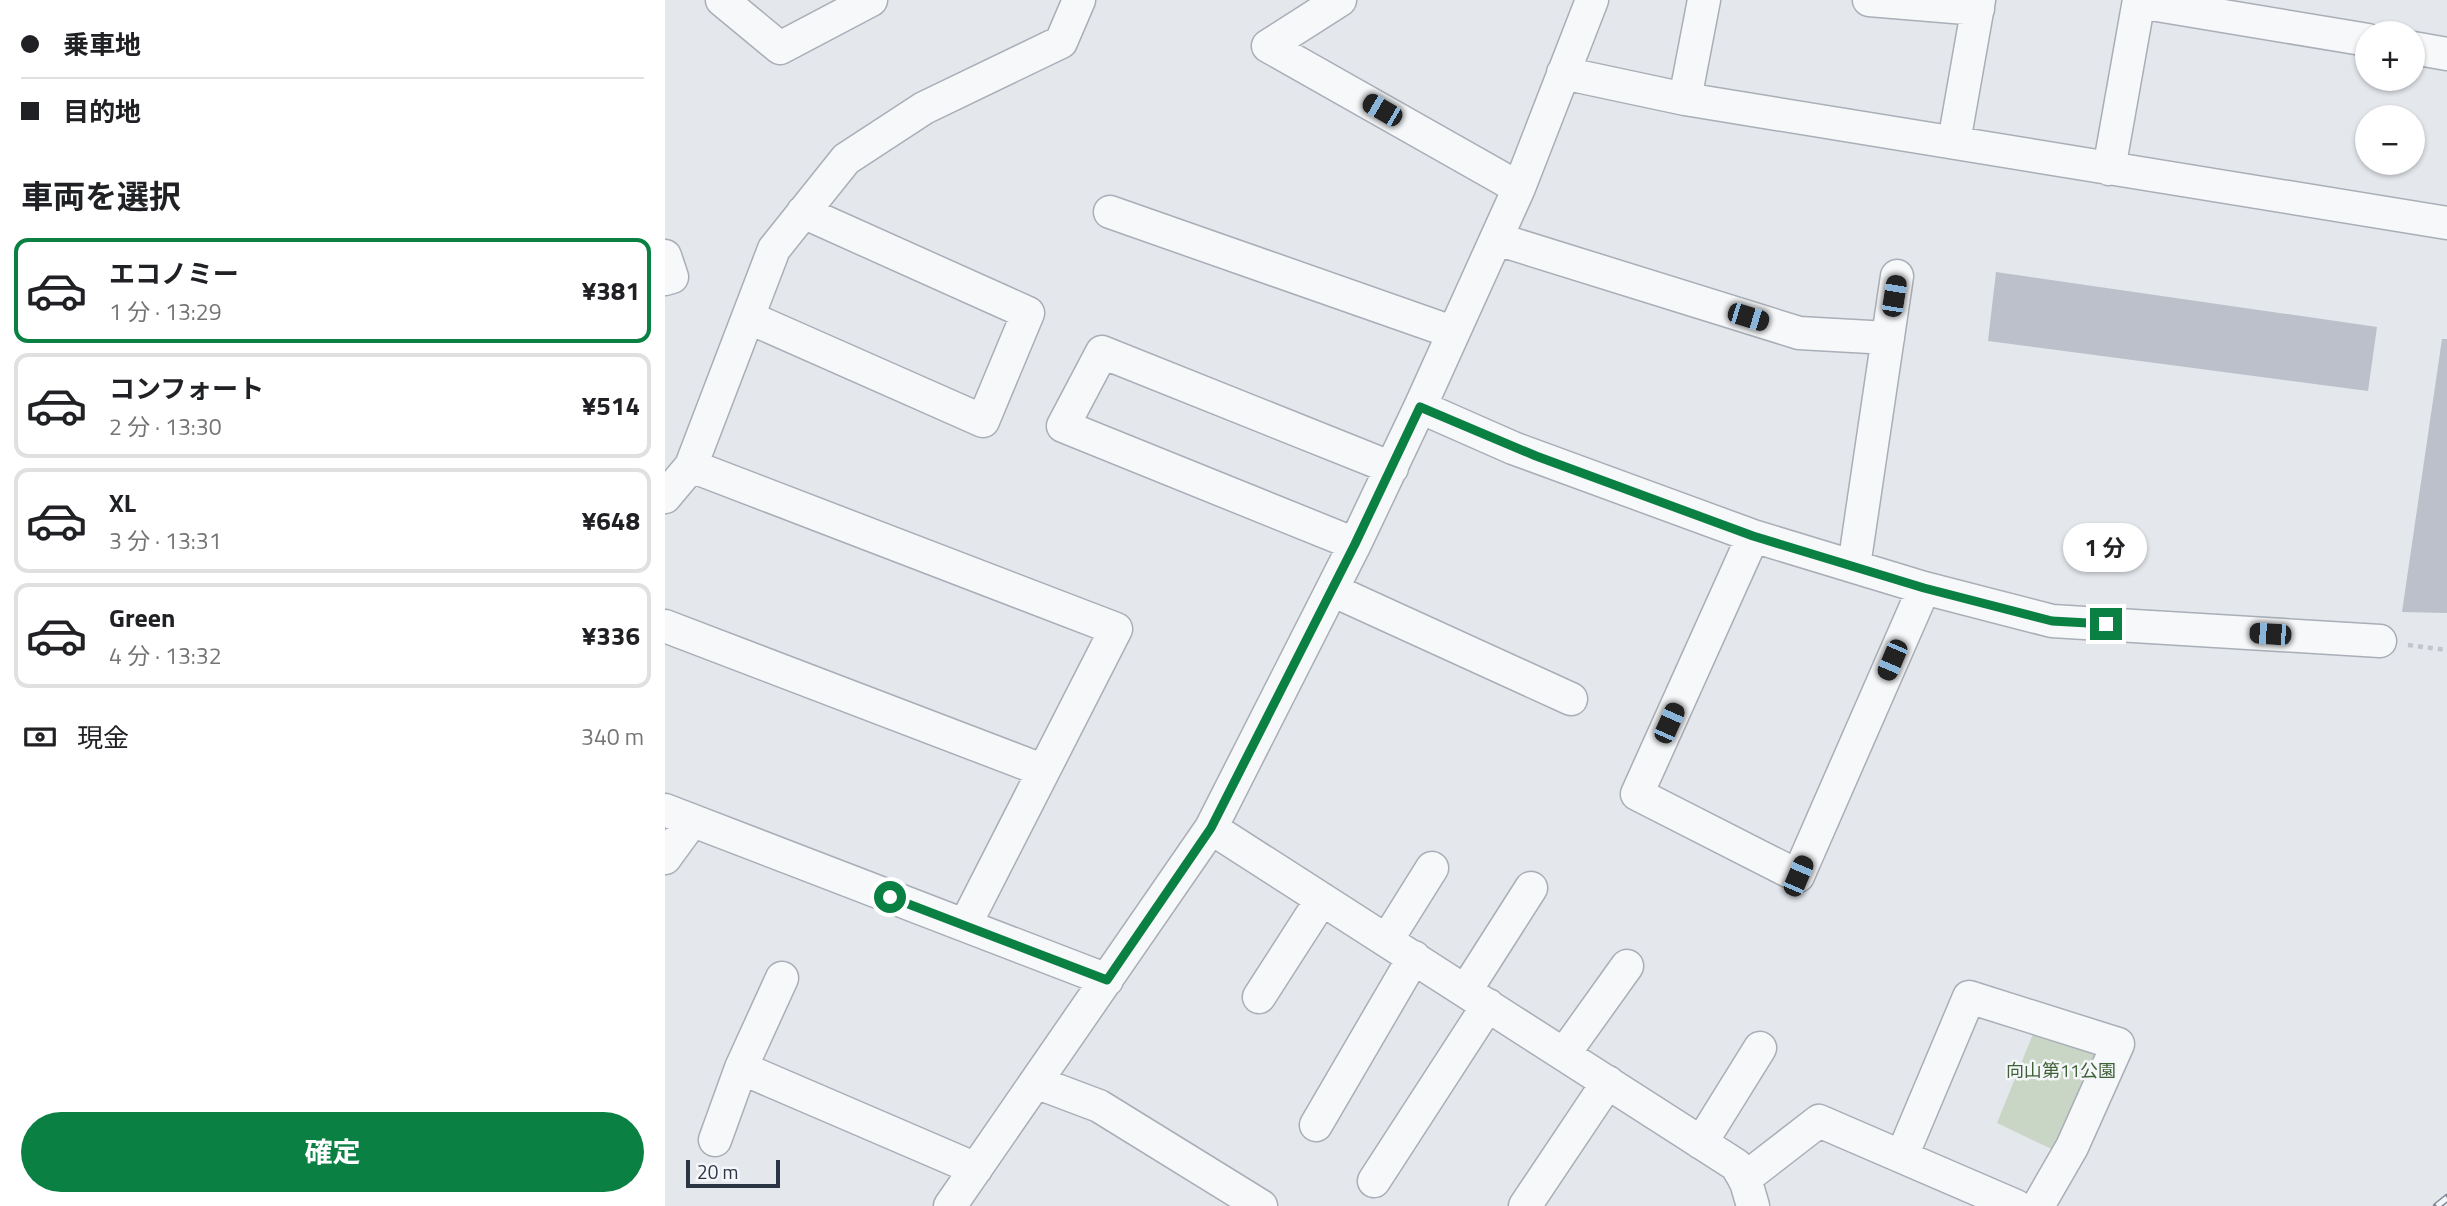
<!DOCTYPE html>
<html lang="ja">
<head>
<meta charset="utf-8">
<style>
  :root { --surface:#fff; --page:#f6f6f6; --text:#202124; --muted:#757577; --line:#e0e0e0; --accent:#0b8043 }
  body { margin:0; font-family:"Titillium Web","Noto Sans JP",sans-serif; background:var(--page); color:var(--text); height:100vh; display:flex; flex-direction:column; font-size:26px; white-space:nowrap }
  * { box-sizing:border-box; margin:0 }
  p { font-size:23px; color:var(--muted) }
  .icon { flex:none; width:38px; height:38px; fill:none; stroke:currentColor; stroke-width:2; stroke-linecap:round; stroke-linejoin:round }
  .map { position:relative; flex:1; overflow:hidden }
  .panel { display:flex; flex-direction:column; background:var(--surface); width:665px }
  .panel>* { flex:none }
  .guide { display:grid; align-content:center; height:154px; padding:0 21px; background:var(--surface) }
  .buttons { position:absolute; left:1690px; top:21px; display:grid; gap:14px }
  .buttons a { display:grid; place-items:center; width:70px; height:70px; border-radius:50%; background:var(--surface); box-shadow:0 2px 5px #0004; font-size:35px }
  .scale { position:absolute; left:21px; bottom:18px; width:94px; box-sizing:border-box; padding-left:7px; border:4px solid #2b3445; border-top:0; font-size:19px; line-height:24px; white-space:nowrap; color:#2b3445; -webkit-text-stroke:5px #f4f6f9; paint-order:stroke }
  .end { position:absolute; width:32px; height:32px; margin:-16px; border:9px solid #0b8043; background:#fff; box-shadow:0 0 0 4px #fff }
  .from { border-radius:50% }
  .bubble { position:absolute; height:49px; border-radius:24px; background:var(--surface); box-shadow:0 2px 5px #0004; font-size:23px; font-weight:700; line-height:49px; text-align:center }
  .car { position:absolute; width:21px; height:42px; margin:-21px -10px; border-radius:9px; box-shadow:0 0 5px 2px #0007; background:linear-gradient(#222 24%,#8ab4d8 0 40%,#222 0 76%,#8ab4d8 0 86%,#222 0) }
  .guide b { display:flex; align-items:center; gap:24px; height:66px; font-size:26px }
  .guide b+b { border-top:2px solid var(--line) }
  .guide i { width:18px; height:18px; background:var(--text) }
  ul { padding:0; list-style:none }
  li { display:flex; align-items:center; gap:21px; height:105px; margin:0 14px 10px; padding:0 7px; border:4px solid var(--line); border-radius:14px }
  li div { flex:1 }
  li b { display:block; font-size:26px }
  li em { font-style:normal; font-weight:700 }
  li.active { border-color:var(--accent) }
  li>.icon { width:63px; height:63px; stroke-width:1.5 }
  h2 { padding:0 21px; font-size:32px; line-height:84px }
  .pay { display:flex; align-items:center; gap:18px; height:77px; padding:0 21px; font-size:26px }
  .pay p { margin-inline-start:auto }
  .button { display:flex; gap:14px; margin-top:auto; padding:14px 21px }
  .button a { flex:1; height:80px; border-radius:42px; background:var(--accent); color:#fff; font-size:28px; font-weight:700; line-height:80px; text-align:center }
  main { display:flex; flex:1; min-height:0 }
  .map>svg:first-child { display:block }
  .green { fill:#c9d6c5 }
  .building { fill:#bbc0ca }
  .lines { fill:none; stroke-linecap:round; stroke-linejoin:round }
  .minor-casing { stroke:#a9aeb7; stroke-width:35 }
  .path { stroke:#c2c5cb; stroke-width:4.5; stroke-dasharray:5 5; stroke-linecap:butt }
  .minor { stroke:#f7f8fa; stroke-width:32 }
  .rail-casing { stroke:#7d8696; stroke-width:8 }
  .rail { stroke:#f4f6f9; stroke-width:5; stroke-dasharray:16; stroke-linecap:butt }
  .route { stroke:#0b8043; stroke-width:9 }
  .labels { text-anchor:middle; stroke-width:5; stroke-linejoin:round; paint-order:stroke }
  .park-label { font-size:18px; fill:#3f6138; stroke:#f4f6f9 }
</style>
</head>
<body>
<main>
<section class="panel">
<div class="guide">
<b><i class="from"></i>乗車地</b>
<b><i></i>目的地</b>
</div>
<h2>車両を選択</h2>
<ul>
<li class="active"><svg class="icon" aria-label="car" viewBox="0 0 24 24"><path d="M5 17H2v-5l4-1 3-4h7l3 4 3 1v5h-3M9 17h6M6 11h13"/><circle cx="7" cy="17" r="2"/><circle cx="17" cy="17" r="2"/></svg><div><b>エコノミー</b><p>1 分 · 13:29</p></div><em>¥381</em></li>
<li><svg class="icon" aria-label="car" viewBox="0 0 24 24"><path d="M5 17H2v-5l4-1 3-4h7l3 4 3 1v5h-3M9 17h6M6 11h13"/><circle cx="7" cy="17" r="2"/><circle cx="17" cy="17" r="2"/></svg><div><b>コンフォート</b><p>2 分 · 13:30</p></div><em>¥514</em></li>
<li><svg class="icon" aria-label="car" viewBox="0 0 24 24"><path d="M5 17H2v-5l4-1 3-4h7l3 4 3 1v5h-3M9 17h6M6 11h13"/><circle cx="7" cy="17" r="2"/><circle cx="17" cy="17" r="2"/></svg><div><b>XL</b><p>3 分 · 13:31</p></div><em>¥648</em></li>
<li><svg class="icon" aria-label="car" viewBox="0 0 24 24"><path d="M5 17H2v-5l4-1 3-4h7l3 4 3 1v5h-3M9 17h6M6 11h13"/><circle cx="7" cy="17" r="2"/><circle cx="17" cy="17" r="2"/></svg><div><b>Green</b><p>4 分 · 13:32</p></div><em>¥336</em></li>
</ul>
<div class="pay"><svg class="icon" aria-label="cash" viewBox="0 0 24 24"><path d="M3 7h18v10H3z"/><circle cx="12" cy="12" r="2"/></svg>現金<p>340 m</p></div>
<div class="button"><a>確定</a></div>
</section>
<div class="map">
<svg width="1782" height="1206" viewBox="0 0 1782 1206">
  <rect width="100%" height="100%" fill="#e4e7ec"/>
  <path class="green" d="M 1374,1019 L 1453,1044 L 1401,1156 L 1332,1123 Z"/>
  <path class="building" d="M 1331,272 L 1712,327 L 1703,391 L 1323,341 Z
    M 1777,339 L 1782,339 L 1782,613 L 1737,612 Z"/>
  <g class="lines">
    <g class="minor-casing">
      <path id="minor" d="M 57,0 L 115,48 L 206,0
        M 675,0 L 603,46 L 854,188
        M 1204,0 L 1313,9
        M 1474,2 L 1703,40
        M 1748,48 L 1782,54
        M 898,73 L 1020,99 L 1782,223
        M 1020,99 L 1039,0
        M 1289,142 L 1314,0
        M 1444,169 L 1474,0
        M 445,212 L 787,332
        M 832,239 L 1134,333 L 1223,338
        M 0,256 L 7,277 L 0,279
        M 85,318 L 318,421 L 363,313 L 138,212
        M 755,407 L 848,448 L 1088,536 L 1259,588 L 1387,621 L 1715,641
        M 26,466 L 451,629 L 300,925
        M 0,497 L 26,466 L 109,249 L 181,159 L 259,108 L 396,42 L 414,0
        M 1088,536 L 972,794 L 1133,876 L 1259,588
        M 690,544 L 398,426 L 437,352 L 727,468
        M 1189,566 L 1232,276
        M 667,590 L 906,699
        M 0,626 L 377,770
        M 0,810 L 442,980
        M 546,828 L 1071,1165 L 1081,1182 L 1088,1206
        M 0,858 L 27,821
        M 722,940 L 767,868
        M 801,990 L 866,888
        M 594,997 L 657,899
        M 899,1054 L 962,966
        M 76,1068 L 117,978
        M 373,1083 L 434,1106 L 596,1206
        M 651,1125 L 749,957
        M 50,1140 L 76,1068 L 311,1169
        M 1036,1143 L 1095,1048
        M 1237,1156 L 1304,997 L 1453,1044 L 1407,1147 L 1373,1206
        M 1079,1179 L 1154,1121 L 1351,1206
        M 709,1181 L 823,1005
        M 285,1206 L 546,828 L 690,544 L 755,407 L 854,188 L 927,0
        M 860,1206 L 943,1082"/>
    </g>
    <path class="path" d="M 1743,645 L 1782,650"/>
    <use href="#minor" class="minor"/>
    <g class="rail-casing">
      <path id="rail" d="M 1772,1206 L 1782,1198"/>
    </g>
    <use href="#rail" class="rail"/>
  </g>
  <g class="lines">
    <path class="route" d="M 225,897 L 442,980 L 546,828 L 690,544 L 755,407 L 871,456 L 1088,536 L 1259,588 L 1387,621 L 1441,624"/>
  </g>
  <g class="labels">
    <g class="park-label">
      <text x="1396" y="1077">向山第11公園</text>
    </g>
  </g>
</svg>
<div class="buttons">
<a>+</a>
<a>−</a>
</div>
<div class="scale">20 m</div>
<i class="end from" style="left:225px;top:897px"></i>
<i class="end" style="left:1441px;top:624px"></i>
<div class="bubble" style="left:1398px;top:523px;width:84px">1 分</div>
<i class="car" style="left:717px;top:110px;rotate:300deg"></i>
<i class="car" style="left:1229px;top:296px;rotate:9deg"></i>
<i class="car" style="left:1083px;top:317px;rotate:107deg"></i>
<i class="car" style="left:1605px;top:634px;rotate:274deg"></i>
<i class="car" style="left:1227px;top:660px;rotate:203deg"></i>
<i class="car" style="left:1004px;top:723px;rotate:24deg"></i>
<i class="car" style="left:1133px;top:876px;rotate:23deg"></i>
</div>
</main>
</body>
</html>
